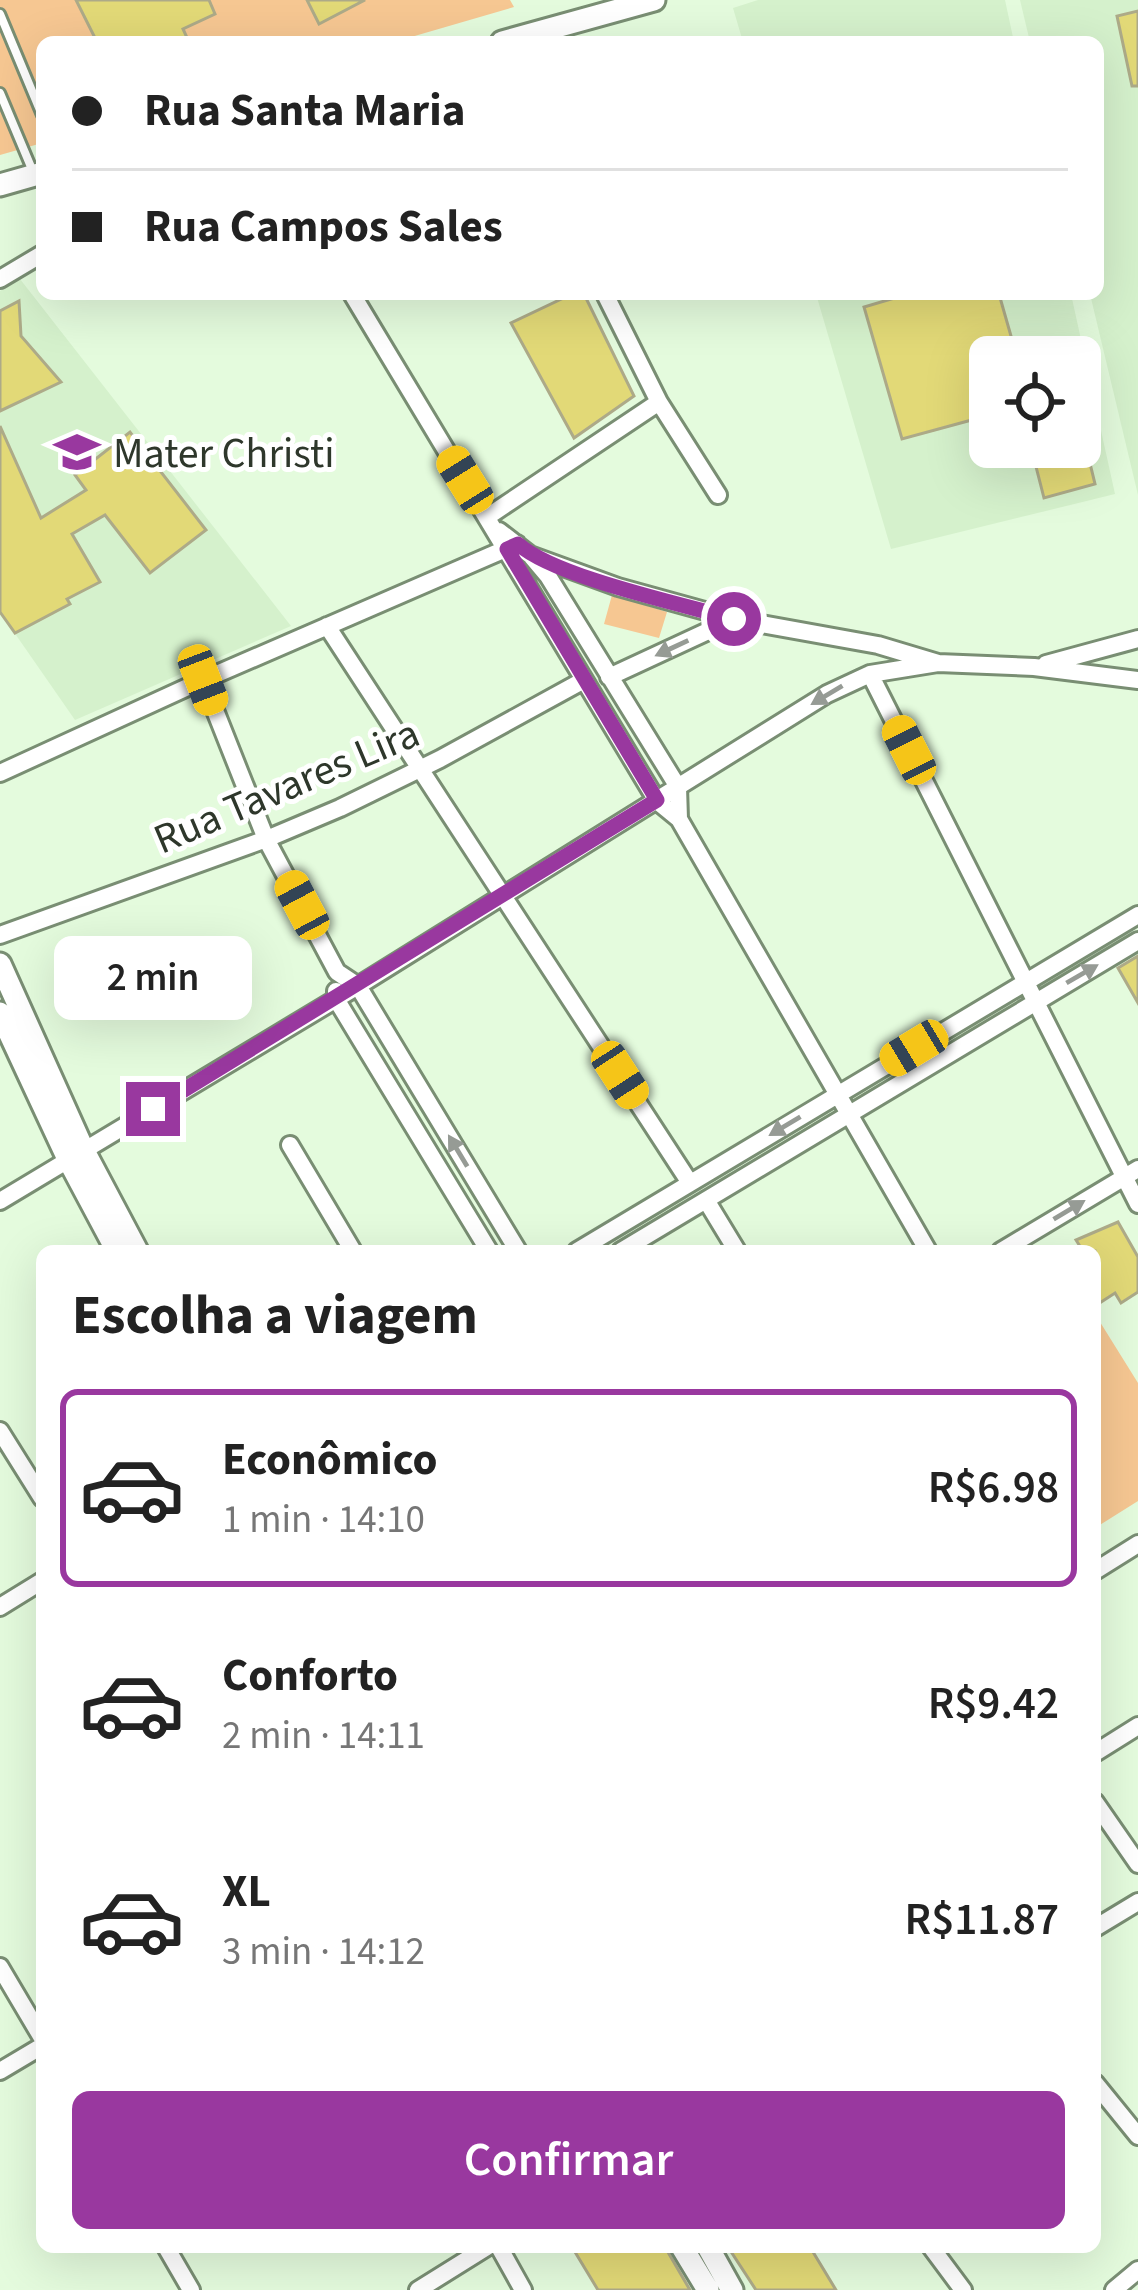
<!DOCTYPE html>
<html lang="pt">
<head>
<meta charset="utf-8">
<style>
  :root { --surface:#fff; --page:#f6f6f6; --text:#222; --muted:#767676; --line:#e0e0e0; --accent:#99389f }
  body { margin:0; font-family:"Source Sans 3",sans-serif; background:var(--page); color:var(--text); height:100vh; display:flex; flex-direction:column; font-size:45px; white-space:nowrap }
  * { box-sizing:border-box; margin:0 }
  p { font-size:39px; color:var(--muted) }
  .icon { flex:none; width:66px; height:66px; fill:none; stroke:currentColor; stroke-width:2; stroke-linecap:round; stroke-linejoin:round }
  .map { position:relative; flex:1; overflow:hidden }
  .details { position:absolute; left:36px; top:1245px; width:1065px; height:1008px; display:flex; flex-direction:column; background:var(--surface); border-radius:18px; box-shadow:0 12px 48px #0002 }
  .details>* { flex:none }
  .hud { position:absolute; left:36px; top:36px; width:1068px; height:264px; border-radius:18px; box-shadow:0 12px 48px #0002; display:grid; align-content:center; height:264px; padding:0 36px; background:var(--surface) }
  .buttons { position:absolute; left:969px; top:336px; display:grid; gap:24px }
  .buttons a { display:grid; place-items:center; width:132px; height:132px; border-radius:18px; background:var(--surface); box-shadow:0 12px 48px #0002; font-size:60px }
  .end { position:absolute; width:54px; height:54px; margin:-27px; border:15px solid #99389f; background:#fff; box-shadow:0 0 0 6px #fff }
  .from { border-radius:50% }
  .bubble { position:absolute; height:84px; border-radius:18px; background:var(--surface); box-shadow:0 12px 48px #0002; font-size:39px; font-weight:600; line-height:84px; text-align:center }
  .car { position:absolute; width:36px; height:72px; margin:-36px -18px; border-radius:15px; box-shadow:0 0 9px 3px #0007; background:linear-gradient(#f5c518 24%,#345 0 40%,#f5c518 0 76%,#345 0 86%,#f5c518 0) }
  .hud b { display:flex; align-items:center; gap:42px; height:114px; font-size:45px }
  .hud b+b { border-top:3px solid var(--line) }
  .hud i { width:30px; height:30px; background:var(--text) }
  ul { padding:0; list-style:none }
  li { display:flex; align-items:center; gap:36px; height:198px; margin:0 24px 18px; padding:0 12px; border:6px solid transparent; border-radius:18px }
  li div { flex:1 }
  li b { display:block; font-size:45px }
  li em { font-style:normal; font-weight:600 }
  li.selected { border-color:var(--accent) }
  li>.icon { width:108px; height:108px; stroke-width:1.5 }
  h2 { padding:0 36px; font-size:54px; line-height:144px }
  .button { display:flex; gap:24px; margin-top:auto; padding:24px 36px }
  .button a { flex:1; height:138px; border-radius:18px; background:var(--accent); color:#fff; font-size:48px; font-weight:600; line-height:138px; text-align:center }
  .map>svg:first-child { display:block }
  .built { fill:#d5f1cc; fill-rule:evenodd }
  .green { fill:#f6c792 }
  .building { fill:#e2d977; stroke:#adaa88; stroke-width:3 }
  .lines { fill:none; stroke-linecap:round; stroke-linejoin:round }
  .service-casing { stroke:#798e73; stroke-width:14 }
  .minor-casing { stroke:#798e73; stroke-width:22 }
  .tertiary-casing { stroke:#798e73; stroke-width:27 }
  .service { stroke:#fff; stroke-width:8 }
  .minor { stroke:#fff; stroke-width:16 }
  .tertiary { stroke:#fff; stroke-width:21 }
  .oneway { fill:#969b95 }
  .route { stroke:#99389f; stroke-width:15 }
  .labels { text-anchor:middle; stroke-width:10; stroke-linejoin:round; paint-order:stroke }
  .poi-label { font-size:42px; fill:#2e372b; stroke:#fff; text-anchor:start }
  .street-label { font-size:42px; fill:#2e372b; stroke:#fff }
</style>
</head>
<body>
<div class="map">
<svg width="1138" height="2290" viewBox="0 0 1138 2290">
  <rect width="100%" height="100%" fill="#e4fbdd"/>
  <path class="built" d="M 758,0 L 1005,0 L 1014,42 L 743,42 L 733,8 Z
    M 1020,0 L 1138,0 L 1138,495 L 1090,294 L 1098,294 L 1098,42 L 1030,42 Z
    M 20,279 L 291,626 L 75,720 L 0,612 L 0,291 Z
    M 816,294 L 1071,294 L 1115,494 L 891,549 ZM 990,357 L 1080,357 L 1080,447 L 990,447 Z"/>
  <path class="green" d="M 0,0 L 510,0 L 514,7 L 394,42 L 42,42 L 42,143 L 0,155 Z
    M 612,595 L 667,612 L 659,638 L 604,624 Z
    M 1100,1322 L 1138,1383 L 1138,1501 L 1095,1528 L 1095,1325 Z"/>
  <path class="building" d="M 76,0 L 209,0 L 215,14 L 183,29 L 189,42 L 97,42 Z
    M 307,0 L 365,0 L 319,24 Z
    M 1138,11 L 1138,86 L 1132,86 L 1117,16 Z
    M 572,294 L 584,294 L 634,396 L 574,438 L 511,323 Z
    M 908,294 L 999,294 L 1017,357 L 990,357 L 990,415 L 902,439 L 864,307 Z
    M 19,301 L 21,336 L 61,382 L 0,411 L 0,311 Z
    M 0,426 L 41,518 L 86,490 L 75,475 L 130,432 L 206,530 L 150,573 L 105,515 L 72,534 L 100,582 L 67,599 L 70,604 L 15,633 L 0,612 Z
    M 1031,447 L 1086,447 L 1095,484 L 1044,498 Z
    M 1138,956 L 1138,1003 L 1118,968 Z
    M 1118,1222 L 1138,1257 L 1138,1292 L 1121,1303 L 1115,1293 L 1095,1306 L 1095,1251 L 1083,1251 L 1076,1240 Z
    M 572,2247 L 665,2247 L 690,2290 L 598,2290 Z
    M 728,2247 L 810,2247 L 836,2290 L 756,2290 Z"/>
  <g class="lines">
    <g class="service-casing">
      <path id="service" d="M 0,14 L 42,115
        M 0,93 L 34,174"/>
    </g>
    <g class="minor-casing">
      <path id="minor" d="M 0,279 L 42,254
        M 352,294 L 657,801 L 679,819 L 928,1251
        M 605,294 L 659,402 L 718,495
        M 487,517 L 659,402
        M 499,531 L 530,555 L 618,587 L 734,619 L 878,645 L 938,663 L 1034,667 L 1138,680
        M 532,557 L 548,576 L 678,787 L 679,819
        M 327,626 L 690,1183
        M 1046,664 L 1138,639
        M 870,674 L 1138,1204
        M 609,677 L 734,619
        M 203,680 L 266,839 L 337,972 L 358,986 L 518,1251
        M 0,773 L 203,680 L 517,544
        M 0,935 L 269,838 L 340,808 L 440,759 L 584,680
        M 336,991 L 336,999 L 489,1251
        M 290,1145 L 353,1251
        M 706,1200 L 737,1251
        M 0,1201 L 358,986 L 827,694 L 870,674 L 938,663
        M 577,1251 L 1138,915
        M 621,1251 L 1138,941
        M 1001,1251 L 1138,1169
        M 0,1431 L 42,1498
        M 1095,1571 L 1138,1544
        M 0,1607 L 42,1581
        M 1095,1753 L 1138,1726
        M 1095,1802 L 1138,1864
        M 1095,1928 L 1138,1902
        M 0,1967 L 42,2038
        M 0,2071 L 42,2046
        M 1095,2083 L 1138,2136
        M 166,2247 L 191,2290
        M 499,2247 L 523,2290
        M 931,2247 L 963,2290
        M 418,2290 L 487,2247
        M 1114,2290 L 1138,2270"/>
    </g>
    <g class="tertiary-casing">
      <path id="tertiary" d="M 502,42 L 654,0
        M 0,185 L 42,173
        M 0,964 L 84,1151 L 137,1251
        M 0,1013 L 69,1161 L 117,1251
        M 682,2247 L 708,2290
        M 708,2247 L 732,2290"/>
    </g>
    <use href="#service" class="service"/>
    <use href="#minor" class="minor"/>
    <use href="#tertiary" class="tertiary"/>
  </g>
  <defs><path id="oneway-solid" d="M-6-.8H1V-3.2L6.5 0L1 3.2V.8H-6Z" transform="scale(3)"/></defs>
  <g class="oneway">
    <use href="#oneway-solid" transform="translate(672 648) rotate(155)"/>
    <use href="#oneway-solid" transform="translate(827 695) rotate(149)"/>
    <use href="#oneway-solid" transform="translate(1082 974) rotate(-30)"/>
    <use href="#oneway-solid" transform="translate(785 1126) rotate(149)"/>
    <use href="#oneway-solid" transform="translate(458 1151) rotate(-121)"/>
    <use href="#oneway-solid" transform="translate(1069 1210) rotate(-31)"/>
  </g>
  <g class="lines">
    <path class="route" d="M 153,1109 L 657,800 L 507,549 L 518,544 C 555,577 681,604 734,619"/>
  </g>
  <defs>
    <g id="university-bare" transform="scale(3.6)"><path d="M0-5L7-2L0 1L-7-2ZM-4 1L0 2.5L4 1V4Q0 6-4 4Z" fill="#99389f" stroke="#fff" stroke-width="2.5" paint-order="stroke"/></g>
  </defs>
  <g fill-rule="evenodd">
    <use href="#university-bare" x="77" y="452"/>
  </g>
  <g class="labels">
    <g class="poi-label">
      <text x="113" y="467">Mater Christi</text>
    </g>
    <g class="street-label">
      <text transform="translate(286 785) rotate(-23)" y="15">Rua Tavares Lira</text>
    </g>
  </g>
</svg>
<div class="buttons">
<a><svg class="icon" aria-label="locate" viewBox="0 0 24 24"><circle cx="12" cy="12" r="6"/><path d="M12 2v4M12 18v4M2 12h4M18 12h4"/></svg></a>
</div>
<i class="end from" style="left:734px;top:619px"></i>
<i class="end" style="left:153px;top:1109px"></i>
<div class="bubble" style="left:54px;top:936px;width:198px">2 min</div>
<i class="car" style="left:465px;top:480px;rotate:328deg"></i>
<i class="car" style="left:203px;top:680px;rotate:159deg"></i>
<i class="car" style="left:909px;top:750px;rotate:333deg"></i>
<i class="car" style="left:302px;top:905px;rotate:332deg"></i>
<i class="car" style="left:914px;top:1048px;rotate:239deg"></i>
<i class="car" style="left:620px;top:1075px;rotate:147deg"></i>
<div class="hud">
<b><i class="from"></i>Rua Santa Maria</b>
<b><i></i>Rua Campos Sales</b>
</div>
<section class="details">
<h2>Escolha a viagem</h2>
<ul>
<li class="selected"><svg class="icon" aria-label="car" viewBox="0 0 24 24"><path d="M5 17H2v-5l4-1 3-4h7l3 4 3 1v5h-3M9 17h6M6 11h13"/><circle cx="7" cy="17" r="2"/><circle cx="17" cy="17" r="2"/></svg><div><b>Econômico</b><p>1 min · 14:10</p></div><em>R$6.98</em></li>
<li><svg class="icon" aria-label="car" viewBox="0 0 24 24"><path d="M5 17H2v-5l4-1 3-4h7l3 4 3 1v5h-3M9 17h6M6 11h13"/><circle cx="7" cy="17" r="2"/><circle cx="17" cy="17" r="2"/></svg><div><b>Conforto</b><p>2 min · 14:11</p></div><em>R$9.42</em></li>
<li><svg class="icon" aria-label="car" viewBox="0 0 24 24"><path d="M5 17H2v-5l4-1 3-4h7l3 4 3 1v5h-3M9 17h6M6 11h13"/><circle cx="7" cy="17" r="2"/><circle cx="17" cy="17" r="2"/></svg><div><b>XL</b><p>3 min · 14:12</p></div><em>R$11.87</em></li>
</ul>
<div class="button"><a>Confirmar</a></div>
</section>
</div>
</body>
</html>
